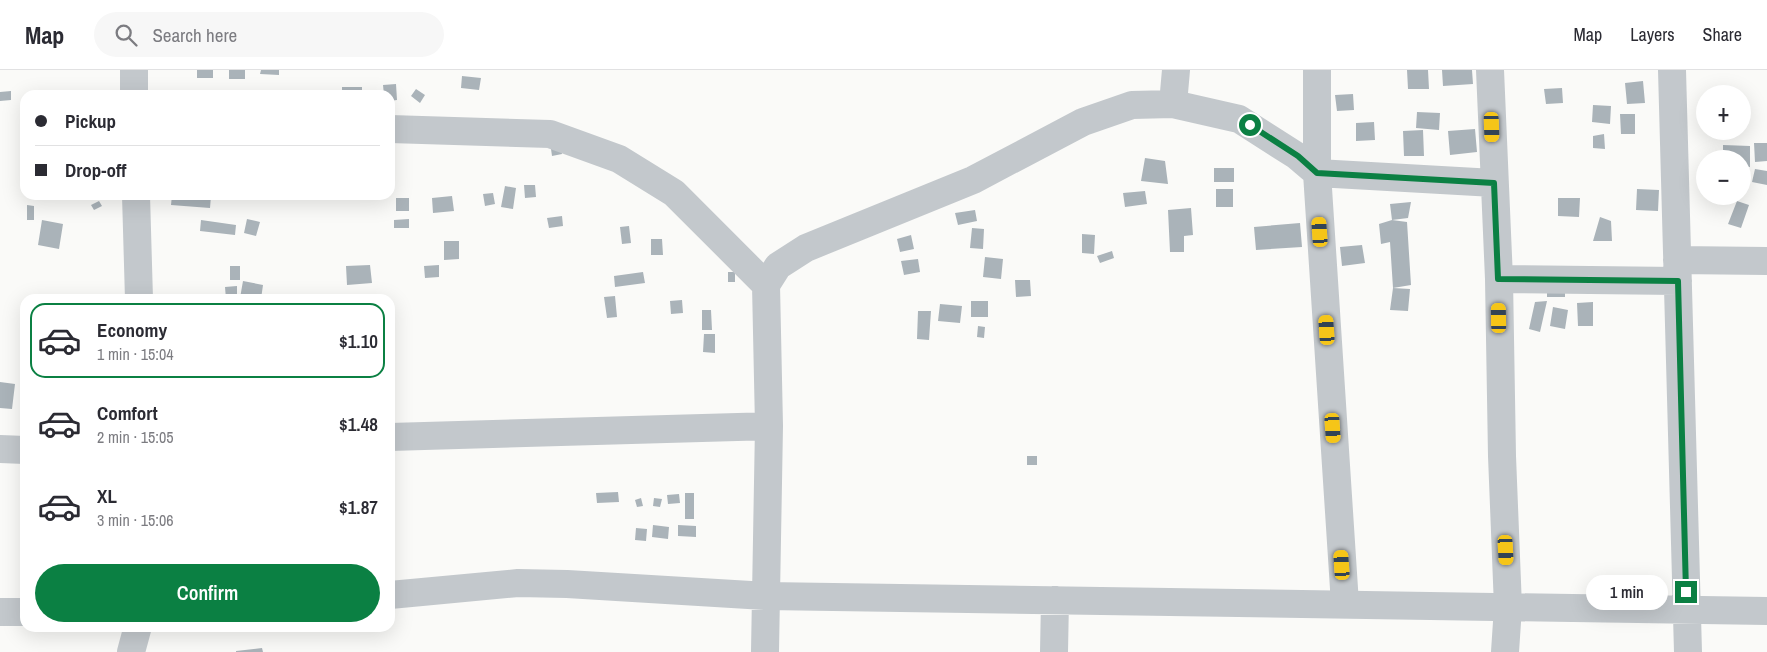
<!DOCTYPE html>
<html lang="en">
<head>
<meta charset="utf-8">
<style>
  :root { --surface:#fff; --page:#f7f7f7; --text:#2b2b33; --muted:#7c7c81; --line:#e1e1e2; --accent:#0b8043 }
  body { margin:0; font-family:"Archivo Narrow",sans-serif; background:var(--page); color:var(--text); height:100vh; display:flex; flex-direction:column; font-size:19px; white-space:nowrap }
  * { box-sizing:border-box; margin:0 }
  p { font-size:16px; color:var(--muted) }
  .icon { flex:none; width:28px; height:28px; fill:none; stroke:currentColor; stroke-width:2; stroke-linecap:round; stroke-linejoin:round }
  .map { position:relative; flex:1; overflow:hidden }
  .sheet { position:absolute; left:20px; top:224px; width:375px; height:338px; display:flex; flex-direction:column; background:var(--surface); border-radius:15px; box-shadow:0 5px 20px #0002 }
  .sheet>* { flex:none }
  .top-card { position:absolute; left:20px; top:20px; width:375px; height:110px; border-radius:15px; box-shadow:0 5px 20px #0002; display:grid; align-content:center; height:110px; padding:0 15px; background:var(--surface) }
  .tools { position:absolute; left:1696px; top:15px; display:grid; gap:10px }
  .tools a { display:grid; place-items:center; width:55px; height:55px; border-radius:50%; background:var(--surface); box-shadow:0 5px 20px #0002; font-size:25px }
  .end { position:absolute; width:22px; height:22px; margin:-11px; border:6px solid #0b8043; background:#fff; box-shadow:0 0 0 2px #fff }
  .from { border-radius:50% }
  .bubble { position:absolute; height:35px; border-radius:18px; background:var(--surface); box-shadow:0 5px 20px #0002; font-size:16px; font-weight:600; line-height:35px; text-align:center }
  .car { position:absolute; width:15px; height:30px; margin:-15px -8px; border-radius:6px; box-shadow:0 0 4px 1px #0007; background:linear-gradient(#f5c518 24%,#345 0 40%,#f5c518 0 76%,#345 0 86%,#f5c518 0) }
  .top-card b { display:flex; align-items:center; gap:18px; height:48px; font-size:19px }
  .top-card b+b { border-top:1px solid var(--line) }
  .top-card i { width:12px; height:12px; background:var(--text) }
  ul { padding:9px 0 0; list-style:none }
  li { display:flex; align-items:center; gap:15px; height:75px; margin:0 10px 8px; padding:0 5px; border:2px solid transparent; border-radius:15px }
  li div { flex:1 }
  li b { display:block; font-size:19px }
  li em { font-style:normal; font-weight:600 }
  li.active { border-color:var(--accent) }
  li>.icon { width:45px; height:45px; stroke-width:1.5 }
  .button { display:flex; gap:10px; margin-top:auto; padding:10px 15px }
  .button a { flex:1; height:58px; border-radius:30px; background:var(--accent); color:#fff; font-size:20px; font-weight:600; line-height:58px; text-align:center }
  header { display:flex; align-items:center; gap:30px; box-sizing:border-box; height:70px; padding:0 25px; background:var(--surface); border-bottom:1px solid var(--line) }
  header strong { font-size:24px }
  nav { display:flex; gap:28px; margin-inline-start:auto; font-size:18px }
  .search { width:350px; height:45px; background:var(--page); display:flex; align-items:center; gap:12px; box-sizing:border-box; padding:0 18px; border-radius:28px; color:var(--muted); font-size:19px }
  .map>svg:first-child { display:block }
  .building { fill:#aab3b9 }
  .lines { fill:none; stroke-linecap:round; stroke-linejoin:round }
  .minor { stroke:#c3c8cc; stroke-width:28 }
  .route { stroke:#0b8043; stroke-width:6 }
</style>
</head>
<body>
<header>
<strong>Map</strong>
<div class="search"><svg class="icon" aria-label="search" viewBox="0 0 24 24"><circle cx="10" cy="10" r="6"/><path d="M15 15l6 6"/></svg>Search here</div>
<nav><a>Map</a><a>Layers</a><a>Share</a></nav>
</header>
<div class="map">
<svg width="1767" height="582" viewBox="0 0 1767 582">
  <rect width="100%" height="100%" fill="#fafaf8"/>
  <path class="building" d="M 197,0 L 213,0 L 213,8 L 197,8 Z
    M 229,0 L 245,0 L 245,9 L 229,9 Z
    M 261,0 L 279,0 L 279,5 L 260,4 Z
    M 1407,0 L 1428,0 L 1429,19 L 1408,19 Z
    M 1442,0 L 1472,0 L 1473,14 L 1443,16 Z
    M 462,6 L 481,8 L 479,20 L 461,18 Z
    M 1643,11 L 1645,33 L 1627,34 L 1625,13 Z
    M 396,14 L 397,30 L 390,31 L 390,25 L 384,25 L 383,15 Z
    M 342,17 L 362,17 L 362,25 L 342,25 Z
    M 1562,18 L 1563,33 L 1546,34 L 1544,19 Z
    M 416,19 L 425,25 L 420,33 L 411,26 Z
    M 11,21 L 11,30 L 0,31 L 0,22 Z
    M 1353,24 L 1354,40 L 1337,41 L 1335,25 Z
    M 1742,32 L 1748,32 L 1747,51 L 1742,51 Z
    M 1593,35 L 1611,36 L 1610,54 L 1592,52 Z
    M 1417,42 L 1440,43 L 1439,60 L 1416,58 Z
    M 1620,44 L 1635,44 L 1635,64 L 1621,64 Z
    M 1374,52 L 1375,70 L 1356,71 L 1356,53 Z
    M 1475,59 L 1477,82 L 1450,85 L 1448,61 Z
    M 1423,60 L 1424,86 L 1404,86 L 1403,61 Z
    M 1604,64 L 1605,79 L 1593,78 L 1593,66 Z
    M 1754,73 L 1767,73 L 1767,91 L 1755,92 Z
    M 1723,75 L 1750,76 L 1750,97 L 1742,97 L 1742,89 L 1723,89 Z
    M 561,77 L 562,84 L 552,86 L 551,79 Z
    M 1145,88 L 1165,91 L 1168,114 L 1141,111 Z
    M 1214,98 L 1234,98 L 1234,112 L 1214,112 Z
    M 1755,99 L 1767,101 L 1767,115 L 1752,112 Z
    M 524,115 L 535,115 L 536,127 L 525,128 Z
    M 505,116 L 516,118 L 513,139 L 501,137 Z
    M 1216,119 L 1233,119 L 1233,137 L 1216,137 Z
    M 1637,119 L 1659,120 L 1658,141 L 1636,140 Z
    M 1145,121 L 1147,134 L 1125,137 L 1123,123 Z
    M 493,123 L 495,134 L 485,136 L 483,124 Z
    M 172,125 L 211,126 L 210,138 L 171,135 Z
    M 452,126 L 454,141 L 433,143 L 432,128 Z
    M 396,128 L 409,128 L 409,141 L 396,141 Z
    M 1558,128 L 1580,128 L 1579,147 L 1558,146 Z
    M 99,131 L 102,136 L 94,140 L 91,135 Z
    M 1737,131 L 1749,135 L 1741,158 L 1728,154 Z
    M 1411,132 L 1408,148 L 1392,150 L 1390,134 Z
    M 27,135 L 34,136 L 34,150 L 27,150 Z
    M 1191,138 L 1193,165 L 1184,166 L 1184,182 L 1170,182 L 1168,140 Z
    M 975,140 L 977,151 L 958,155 L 955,143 Z
    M 562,146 L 563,156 L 549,158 L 547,148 Z
    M 1600,147 L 1611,151 L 1612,171 L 1593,171 Z
    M 247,149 L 260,152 L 256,166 L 244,163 Z
    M 409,149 L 409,158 L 394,158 L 394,150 Z
    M 42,150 L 63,154 L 59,179 L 38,175 Z
    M 201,150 L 236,155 L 235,165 L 200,161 Z
    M 1392,150 L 1407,152 L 1411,215 L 1393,218 L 1390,172 L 1381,174 L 1379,154 Z
    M 1300,153 L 1302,177 L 1256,180 L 1254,157 Z
    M 629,156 L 631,173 L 622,174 L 620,157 Z
    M 972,158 L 984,159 L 983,179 L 970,178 Z
    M 1082,164 L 1095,165 L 1094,184 L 1082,183 Z
    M 911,165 L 914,179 L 900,182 L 897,169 Z
    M 651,169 L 662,169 L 663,185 L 651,185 Z
    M 444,171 L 459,171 L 459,189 L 444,190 Z
    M 1362,175 L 1365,193 L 1342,196 L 1340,177 Z
    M 1112,181 L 1114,188 L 1100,193 L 1097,186 Z
    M 985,187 L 1003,189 L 1001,209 L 983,207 Z
    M 918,189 L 920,202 L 904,205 L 901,191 Z
    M 370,195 L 372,213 L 347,215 L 346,196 Z
    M 439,195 L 439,207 L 425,208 L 424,196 Z
    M 230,196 L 240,196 L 240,210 L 230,210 Z
    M 643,202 L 645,213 L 615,217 L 614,206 Z
    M 728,202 L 735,202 L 735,212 L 728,212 Z
    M 1015,210 L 1030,210 L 1031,226 L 1016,227 Z
    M 243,211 L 263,215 L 261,229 L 240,228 Z
    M 237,216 L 237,229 L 226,229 L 225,217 Z
    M 1547,217 L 1565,217 L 1565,227 L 1547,227 Z
    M 1393,218 L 1410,219 L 1408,241 L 1390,240 Z
    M 615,226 L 617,247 L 607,248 L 604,227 Z
    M 682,230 L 683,243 L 671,244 L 670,231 Z
    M 971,231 L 988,231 L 988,247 L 971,247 Z
    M 1547,231 L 1540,262 L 1529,259 L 1535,232 Z
    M 1593,232 L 1593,256 L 1578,256 L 1577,233 Z
    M 940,234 L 962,236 L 960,253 L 938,251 Z
    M 1553,237 L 1568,240 L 1565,259 L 1550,256 Z
    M 702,240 L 711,240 L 712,260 L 702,260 Z
    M 918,241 L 931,241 L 929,270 L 917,269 Z
    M 978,256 L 985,257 L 984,268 L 977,267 Z
    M 704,264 L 715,264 L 715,283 L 703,282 Z
    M 0,312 L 15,314 L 12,339 L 0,338 Z
    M 1027,386 L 1037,386 L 1037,395 L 1027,395 Z
    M 618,422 L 619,432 L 597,433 L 596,423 Z
    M 685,423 L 694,423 L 694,449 L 685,449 Z
    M 679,424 L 680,433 L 668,434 L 667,425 Z
    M 641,428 L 643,436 L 637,437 L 635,430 Z
    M 654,428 L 662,429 L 660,437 L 653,436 Z
    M 653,455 L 669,457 L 668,469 L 652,467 Z
    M 678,455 L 696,456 L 696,467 L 678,466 Z
    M 636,458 L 647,459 L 646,471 L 635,470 Z
    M 262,578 L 263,582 L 236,582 L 236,581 Z"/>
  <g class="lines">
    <path class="minor" d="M 134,0 L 134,25
      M 1317,0 L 1317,103 L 1345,534
      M 1490,0 L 1499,209 L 1502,386 L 1508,537 L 1505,582
      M 1672,0 L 1688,582
      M 1173,34 L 1176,0
      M 390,59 L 550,64 L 619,89 L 674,123 L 766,215
      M 136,125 L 139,229
      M 1677,190 L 1767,191
      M 1499,209 L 1678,211
      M 390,367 L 769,356
      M 0,379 L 25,380
      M 390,525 L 518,513 L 567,514 L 766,526 L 1767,541
      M 0,542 L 25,542
      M 131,582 L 138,556
      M 765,582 L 769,356 L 766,215 L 778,196 L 806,178 L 973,110 L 1083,52 L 1132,35 L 1173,34 L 1239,49 L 1297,86 L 1317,103 L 1494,113
      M 1054,582 L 1055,530"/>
  </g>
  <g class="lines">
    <path class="route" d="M 1250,55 L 1298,86 L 1317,103 L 1494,113 L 1498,209 L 1678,211 L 1686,522"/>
  </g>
</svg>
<div class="tools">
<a>+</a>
<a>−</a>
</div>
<i class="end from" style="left:1250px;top:55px"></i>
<i class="end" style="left:1686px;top:522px"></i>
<div class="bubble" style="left:1586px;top:505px;width:82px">1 min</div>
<i class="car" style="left:1492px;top:57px;rotate:178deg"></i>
<i class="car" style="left:1320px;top:162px;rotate:356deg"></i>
<i class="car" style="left:1499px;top:248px;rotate:359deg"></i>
<i class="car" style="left:1327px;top:260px;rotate:356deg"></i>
<i class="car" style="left:1333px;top:358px;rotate:176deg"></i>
<i class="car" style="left:1506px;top:480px;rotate:177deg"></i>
<i class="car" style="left:1342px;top:495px;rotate:356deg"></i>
<div class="top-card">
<b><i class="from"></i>Pickup</b>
<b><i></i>Drop-off</b>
</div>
<section class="sheet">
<ul>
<li class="active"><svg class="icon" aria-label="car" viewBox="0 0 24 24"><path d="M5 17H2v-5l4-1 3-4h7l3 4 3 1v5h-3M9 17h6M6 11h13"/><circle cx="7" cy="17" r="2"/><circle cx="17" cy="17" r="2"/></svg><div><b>Economy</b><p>1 min · 15:04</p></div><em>$1.10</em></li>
<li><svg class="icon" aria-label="car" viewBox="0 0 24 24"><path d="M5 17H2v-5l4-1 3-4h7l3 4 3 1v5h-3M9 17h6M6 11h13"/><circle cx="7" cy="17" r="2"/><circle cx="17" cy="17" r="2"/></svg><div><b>Comfort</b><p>2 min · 15:05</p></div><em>$1.48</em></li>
<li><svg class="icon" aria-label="car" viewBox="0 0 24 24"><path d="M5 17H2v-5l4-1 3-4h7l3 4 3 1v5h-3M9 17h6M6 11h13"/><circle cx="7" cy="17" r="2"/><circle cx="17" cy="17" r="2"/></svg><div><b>XL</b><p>3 min · 15:06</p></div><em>$1.87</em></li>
</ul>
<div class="button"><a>Confirm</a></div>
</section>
</div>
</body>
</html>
